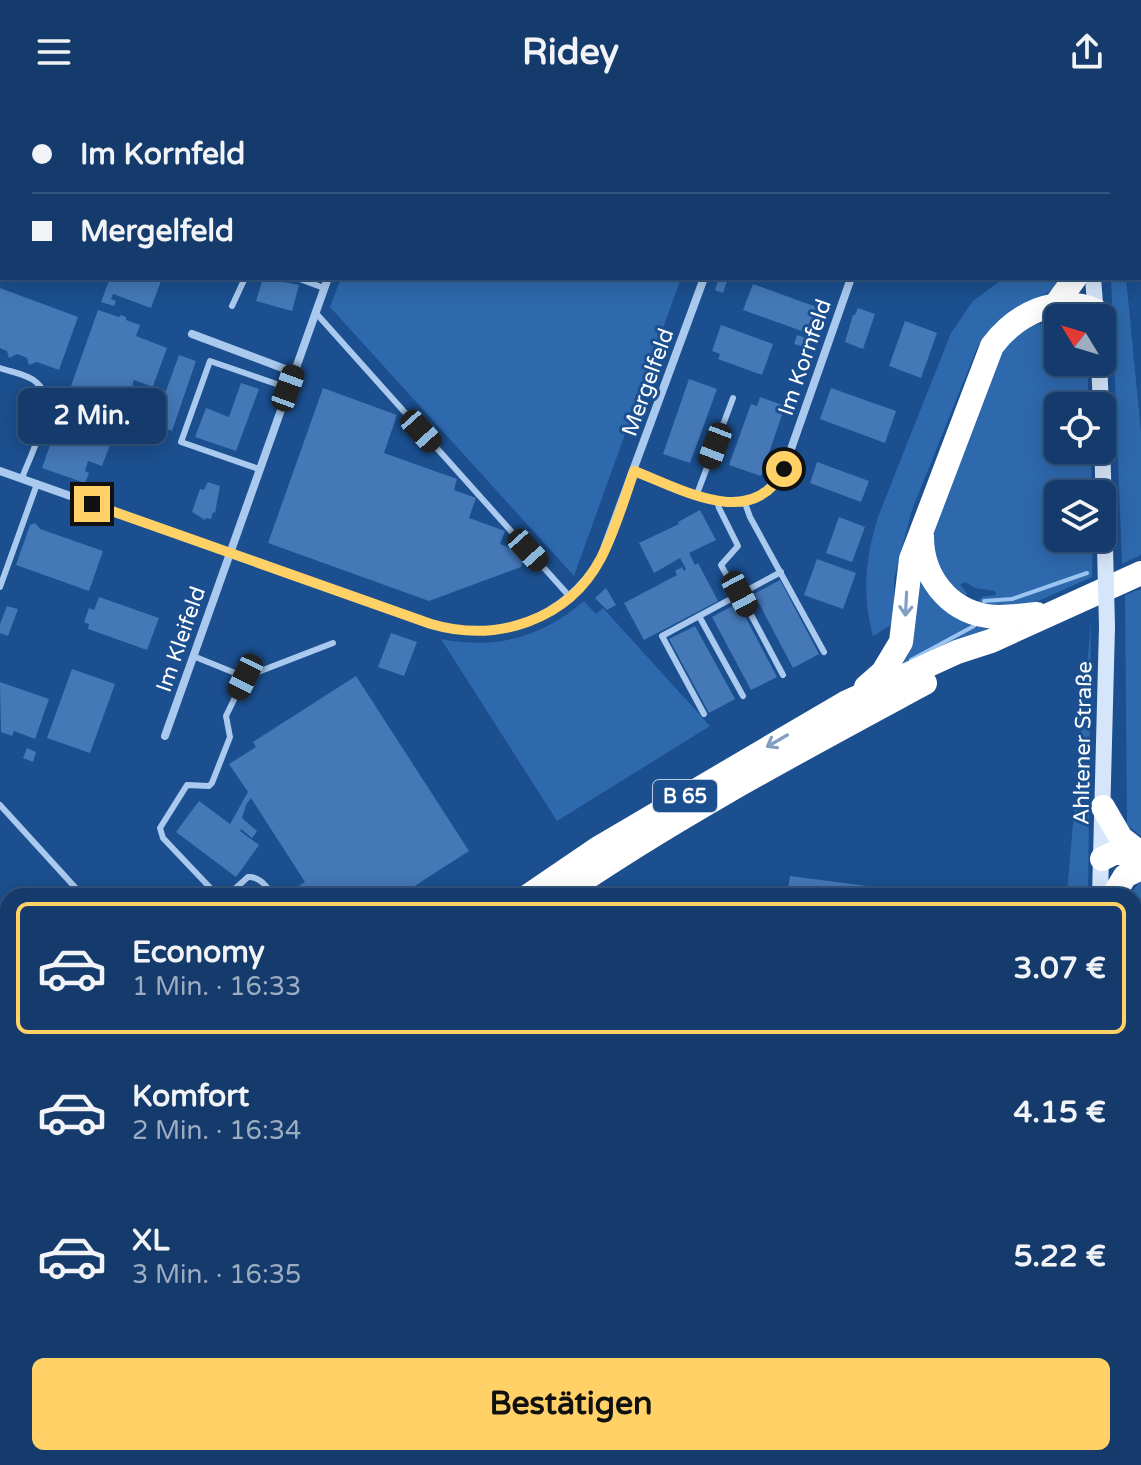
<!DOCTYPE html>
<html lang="de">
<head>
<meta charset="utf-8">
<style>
  :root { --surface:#143b6b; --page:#1d4271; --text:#f1f3f6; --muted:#9dadc1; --line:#33557e; --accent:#ffd166 }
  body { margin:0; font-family:"Varela Round",sans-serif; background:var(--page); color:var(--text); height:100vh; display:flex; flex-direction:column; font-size:30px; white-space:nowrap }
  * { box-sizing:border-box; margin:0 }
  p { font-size:26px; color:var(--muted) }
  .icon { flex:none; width:44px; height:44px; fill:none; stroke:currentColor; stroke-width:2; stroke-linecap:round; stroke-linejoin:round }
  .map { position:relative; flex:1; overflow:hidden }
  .details { position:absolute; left:0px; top:784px; width:1142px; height:578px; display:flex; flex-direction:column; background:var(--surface); border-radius:24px 24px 0 0; box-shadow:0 4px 20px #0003,0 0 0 2px var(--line) }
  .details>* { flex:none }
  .guide { position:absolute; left:0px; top:0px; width:1142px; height:176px; box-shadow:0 4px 20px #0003,0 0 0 2px var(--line); display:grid; align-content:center; height:176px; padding:0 32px; background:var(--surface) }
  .needle { width:52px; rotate:308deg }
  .fabs { position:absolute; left:1044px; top:200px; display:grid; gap:16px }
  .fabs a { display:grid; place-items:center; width:72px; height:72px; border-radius:12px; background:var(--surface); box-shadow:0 4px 20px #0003,0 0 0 2px var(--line); font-size:40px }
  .end { position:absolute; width:36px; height:36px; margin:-18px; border:10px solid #ffd166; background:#111; box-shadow:0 0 0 4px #111 }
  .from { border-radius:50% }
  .bubble { position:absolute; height:56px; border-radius:12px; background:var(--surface); box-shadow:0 4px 20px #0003,0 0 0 2px var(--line); font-size:26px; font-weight:800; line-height:56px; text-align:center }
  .car { position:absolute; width:24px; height:48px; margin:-24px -12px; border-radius:10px; box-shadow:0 0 6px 2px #0007; background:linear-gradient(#222 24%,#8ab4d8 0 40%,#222 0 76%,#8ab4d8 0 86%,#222 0) }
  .guide b { display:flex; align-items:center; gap:28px; height:76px; font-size:30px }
  .guide b+b { border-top:2px solid var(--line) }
  .guide i { width:20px; height:20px; background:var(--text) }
  ul { padding:14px 0 0; list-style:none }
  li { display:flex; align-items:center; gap:24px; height:132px; margin:0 16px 12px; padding:0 16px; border:4px solid transparent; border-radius:12px }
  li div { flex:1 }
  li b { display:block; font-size:30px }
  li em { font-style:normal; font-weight:800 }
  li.on { border-color:var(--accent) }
  li>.icon { width:72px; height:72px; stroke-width:1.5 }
  .button { display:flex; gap:16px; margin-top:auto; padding:16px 32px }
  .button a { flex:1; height:92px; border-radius:12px; background:var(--accent); color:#111; font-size:32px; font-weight:800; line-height:92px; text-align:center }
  header { display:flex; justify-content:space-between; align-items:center; height:104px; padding:0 32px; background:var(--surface); font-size:36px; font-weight:800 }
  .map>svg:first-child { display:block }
  .green { fill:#2e69ad }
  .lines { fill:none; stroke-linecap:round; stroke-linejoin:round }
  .stream { stroke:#9cc4f0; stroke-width:4 }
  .building { fill:#4478b7; fill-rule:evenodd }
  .lane { stroke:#a9c9ee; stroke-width:6 }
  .street { stroke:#a9c9ee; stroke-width:8 }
  .secondary { stroke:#d6e6fa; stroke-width:16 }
  .highway { stroke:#fff; stroke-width:24 }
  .secondary-bridge { stroke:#d6e6fa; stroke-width:16 }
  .oneway { stroke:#829ec1 }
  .route { stroke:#ffd166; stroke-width:10 }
  .labels { text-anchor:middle; stroke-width:6; stroke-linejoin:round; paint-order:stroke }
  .shield { fill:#1b4f8f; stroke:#bbcadd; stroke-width:2 }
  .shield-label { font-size:20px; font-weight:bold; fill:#fff }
  .street-label { font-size:22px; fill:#fff; stroke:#1b4f8f }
</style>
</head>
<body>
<header><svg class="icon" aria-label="menu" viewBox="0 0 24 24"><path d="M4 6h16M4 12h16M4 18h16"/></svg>Ridey<svg class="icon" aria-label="share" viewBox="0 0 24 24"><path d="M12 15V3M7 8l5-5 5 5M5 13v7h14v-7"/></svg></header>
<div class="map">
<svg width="1141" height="1361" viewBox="0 0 1141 1361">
  <rect width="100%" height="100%" fill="#1b4f8f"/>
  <path class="green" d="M 542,0 L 735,0 L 739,2 L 541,2 Z
    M 341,174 L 681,174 L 574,472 L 330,203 Z
    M 1004,174 L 1065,174 C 1036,204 1001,204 977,244 L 912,406 L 894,475 L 894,519 L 873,532 C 862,490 865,455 878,413 L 951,229 L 973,197 Z
    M 1111,174 L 1126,174 L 1141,328 L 1141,451 L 1122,460 Z
    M 1046,219 L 1058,221 L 1058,258 L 1087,258 L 1089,302 L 1058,302 L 1058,346 L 1091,346 L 1092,390 L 1058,390 L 1058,434 L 1093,434 L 1092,473 L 1025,503 L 976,500 L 982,493 L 996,491 L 995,487 L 975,484 L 965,478 L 960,481 L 967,489 L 965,497 L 936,467 L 933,431 L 995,254 L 1028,222 Z
    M 922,461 L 1004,519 L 893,565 Z
    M 1141,485 L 1141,732 L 1127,721 L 1125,491 Z
    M 584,497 L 596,510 L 603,504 L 710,622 L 557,717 L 441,535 C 495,546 543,533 584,497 Z
    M 1091,517 L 1088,792 L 1067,792 L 1067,788 Z
    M 1141,777 L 1141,860 L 1134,908 L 1134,792 L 1128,792 Z
    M 804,1354 L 982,1354 L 969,1361 L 855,1361 Z"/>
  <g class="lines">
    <path class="stream" d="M 984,497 L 1012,495 L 1087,469
      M 911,556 L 974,522
      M 1134,1303 L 1141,1304"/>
  </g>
  <path class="building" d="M 110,174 L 162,174 L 151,204 L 113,190 L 111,195 L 116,197 L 114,202 L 101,198 Z
    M 263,174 L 299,181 L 292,207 L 256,197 Z
    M 719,174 L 728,174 L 723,189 L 715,186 Z
    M 753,180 L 822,205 L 813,231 L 743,206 Z
    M 0,184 L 78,213 L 59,266 L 37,258 L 29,261 L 27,254 L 17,250 L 9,254 L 7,247 L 0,244 Z
    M 858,204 L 875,210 L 863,245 L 845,238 L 853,211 L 855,211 Z
    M 98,206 L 119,213 L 121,211 L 126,213 L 126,216 L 140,221 L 136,232 L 167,244 L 153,282 L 166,287 L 179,251 L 196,257 L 172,327 L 154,320 L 155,317 L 123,305 L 121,310 L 107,305 L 97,333 L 111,338 L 102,362 L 88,357 L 85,367 L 89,369 L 85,379 L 42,364 ZM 134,276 L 153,283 L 151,287 L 132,281 Z
    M 905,217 L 937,229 L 921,274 L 889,262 Z
    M 721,221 L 773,240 L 762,271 L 718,255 L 720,250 L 712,247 Z
    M 797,231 L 813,236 L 810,245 L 794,240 Z
    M 689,275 L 717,285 L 690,359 L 663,350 Z
    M 241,279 L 259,285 L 236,347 L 195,333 L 206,304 L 229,313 Z
    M 323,284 L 397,311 L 384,349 L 457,375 L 454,386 L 476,394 L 469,414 L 505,427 L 500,440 L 526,450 L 521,463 L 429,497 L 268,439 Z
    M 831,284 L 896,307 L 885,339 L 820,315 Z
    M 760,293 L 785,302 L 761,372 L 729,361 L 751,300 L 757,302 Z
    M 817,358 L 869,377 L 861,398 L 810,379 Z
    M 208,378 L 220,382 L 215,409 L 213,408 L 211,415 L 206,414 L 205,416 L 192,408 L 200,385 L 204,386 Z
    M 700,406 L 716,436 L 689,449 L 695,461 L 698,459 L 718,497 L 644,536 L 624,499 L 677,471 L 675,467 L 682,463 L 684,467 L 686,465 L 680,454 L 654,469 L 639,439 L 679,420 L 678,418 Z
    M 839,413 L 865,423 L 852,458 L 826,449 Z
    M 35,419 L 40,425 L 103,447 L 89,487 L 16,461 L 30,421 Z
    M 817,455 L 856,469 L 843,505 L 804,491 Z
    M 780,476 L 819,550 L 793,564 L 754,490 Z
    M 606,484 L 616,501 L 607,506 L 595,494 Z
    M 99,493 L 159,514 L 147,546 L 88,525 L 89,520 L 84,518 L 89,504 L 94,506 Z
    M 738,499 L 777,573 L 751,586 L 712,513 Z
    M 7,502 L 18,505 L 8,532 L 0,529 L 0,520 Z
    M 695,522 L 735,595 L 709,609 L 669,535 Z
    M 391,529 L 417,538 L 404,572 L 378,563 Z
    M 72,565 L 115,580 L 90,649 L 47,634 Z
    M 356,572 L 469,747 L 399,792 L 299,792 L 294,785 L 305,778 L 251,694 L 246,701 L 242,714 L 257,727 L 252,734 L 241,725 L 240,727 L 259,741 L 236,773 L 176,728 L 199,697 L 230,720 L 248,688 L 229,660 L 256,643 L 253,638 Z
    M 0,578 L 49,595 L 35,635 L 14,627 L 12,632 L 1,628 Z
    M 27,644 L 36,648 L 33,658 L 23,654 Z
    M 790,772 L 929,790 L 929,792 L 787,791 Z"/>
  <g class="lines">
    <path class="lane" d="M 458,2 L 463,2
      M 297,174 L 324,184
      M 232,202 L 245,174
      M 315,208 L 570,493
      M 0,264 C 11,268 27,270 36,278 C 60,296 30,352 22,374
      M 259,365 L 181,338 L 210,257 L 288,284
      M 697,390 L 733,294
      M 717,397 L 719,404 L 738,442 L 721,461 L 730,477
      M 745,399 L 750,413 L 824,548
      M 0,483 L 37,380
      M 740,490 L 783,571
      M 699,512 L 743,592
      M 193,552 L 245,573 L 333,539
      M 704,610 L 662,532 L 781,468
      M 0,701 L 83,792
      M 218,792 L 163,734 L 160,724 L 187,681 L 209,682 L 212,679 L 230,633 L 226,612 L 245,573
      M 227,792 L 248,773 C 260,772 267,784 274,792"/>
    <path class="street" d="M 310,0 L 317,2
      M 61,2 L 68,0
      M 390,2 L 391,0
      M 765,2 L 766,0
      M 0,6 L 2,6
      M 192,230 L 293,268
      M 0,367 L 431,520 C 499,540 563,515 600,456 L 704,174
      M 634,367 C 682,385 753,428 784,365 L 851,174
      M 165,632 L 328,174"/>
    <path class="secondary" d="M 1079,0 L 1079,2
      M 1093,174 L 1096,212
      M 1099,258 L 1101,302
      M 1102,335 L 1105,443
      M 1100,792 L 1107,523
      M 729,1354 L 781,1361
      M 1027,1361 L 1029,1354"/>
    <path class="highway" d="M 1056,200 L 1075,174
      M 922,433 C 922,471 947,506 987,512 C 1003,515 1021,511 1037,510
      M 866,583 L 883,568 L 901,538 L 911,455 L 992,242 C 1016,210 1056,190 1095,206
      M 1103,703 L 1121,734 L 1139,748
      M 1102,755 L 1114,749 L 1141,748
      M 528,792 L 600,743 L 845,599 L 957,548 L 991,537 L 1141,469
      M 560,792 C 676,712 801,646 925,579
      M 1113,792 L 1125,772 L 1141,764
      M 0,1218 L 8,1210
      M 0,1242 L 8,1234"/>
    <path class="secondary-bridge" d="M 1105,443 L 1107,523"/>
  </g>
  <defs><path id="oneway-shaft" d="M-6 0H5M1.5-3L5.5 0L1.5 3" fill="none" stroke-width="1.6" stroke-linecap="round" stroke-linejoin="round" transform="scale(2)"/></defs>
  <g class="oneway">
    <use href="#oneway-shaft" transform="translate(906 500) rotate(93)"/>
    <use href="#oneway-shaft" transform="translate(777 637) rotate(150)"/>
  </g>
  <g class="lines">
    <path class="route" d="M 92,400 L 431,520 C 496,539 568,517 601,454 C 615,427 624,396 634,367 C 682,385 753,428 784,365"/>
  </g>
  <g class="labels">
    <rect class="shield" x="653" y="676" width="64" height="32" rx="6"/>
    <g class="shield-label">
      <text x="685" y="699">B 65</text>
    </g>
    <g class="street-label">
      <text transform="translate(804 253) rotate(-71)" y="8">Im Kornfeld</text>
      <text transform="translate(647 278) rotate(-70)" y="8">Mergelfeld</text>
      <text transform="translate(180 535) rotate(-71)" y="8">Im Kleifeld</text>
      <text transform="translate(1082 639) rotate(-89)" y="8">Ahltener Straße</text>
    </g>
  </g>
</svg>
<div class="fabs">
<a><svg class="needle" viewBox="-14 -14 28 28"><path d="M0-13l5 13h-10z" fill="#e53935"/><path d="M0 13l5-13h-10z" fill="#9dadc1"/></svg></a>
<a><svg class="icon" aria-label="locate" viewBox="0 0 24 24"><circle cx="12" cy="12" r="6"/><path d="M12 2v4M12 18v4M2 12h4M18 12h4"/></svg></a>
<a><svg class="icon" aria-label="layers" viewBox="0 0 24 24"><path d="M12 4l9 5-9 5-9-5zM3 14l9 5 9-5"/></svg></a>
</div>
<i class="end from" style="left:784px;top:365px"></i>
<i class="end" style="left:92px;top:400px"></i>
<div class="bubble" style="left:18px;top:284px;width:148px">2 Min.</div>
<i class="car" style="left:288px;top:284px;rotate:20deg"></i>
<i class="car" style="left:421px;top:327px;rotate:138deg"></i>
<i class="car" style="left:715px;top:342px;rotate:201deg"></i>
<i class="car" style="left:528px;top:446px;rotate:138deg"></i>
<i class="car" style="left:740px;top:490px;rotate:152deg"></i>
<i class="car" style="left:245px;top:573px;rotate:206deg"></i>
<div class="guide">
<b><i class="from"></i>Im Kornfeld</b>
<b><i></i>Mergelfeld</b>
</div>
<section class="details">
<ul>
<li class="on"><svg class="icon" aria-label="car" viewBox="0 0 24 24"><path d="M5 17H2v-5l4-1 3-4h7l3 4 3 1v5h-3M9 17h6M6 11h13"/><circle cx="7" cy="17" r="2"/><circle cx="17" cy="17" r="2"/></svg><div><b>Economy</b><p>1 Min. · 16:33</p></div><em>3.07 €</em></li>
<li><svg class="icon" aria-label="car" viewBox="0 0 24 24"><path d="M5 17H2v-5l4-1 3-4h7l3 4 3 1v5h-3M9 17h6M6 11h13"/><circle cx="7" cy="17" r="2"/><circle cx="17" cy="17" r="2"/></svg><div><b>Komfort</b><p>2 Min. · 16:34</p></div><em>4.15 €</em></li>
<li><svg class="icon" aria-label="car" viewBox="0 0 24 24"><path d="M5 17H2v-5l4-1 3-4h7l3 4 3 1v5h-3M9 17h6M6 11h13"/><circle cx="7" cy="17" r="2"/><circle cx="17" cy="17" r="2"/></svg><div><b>XL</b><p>3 Min. · 16:35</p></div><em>5.22 €</em></li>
</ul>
<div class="button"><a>Bestätigen</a></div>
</section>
</div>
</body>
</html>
